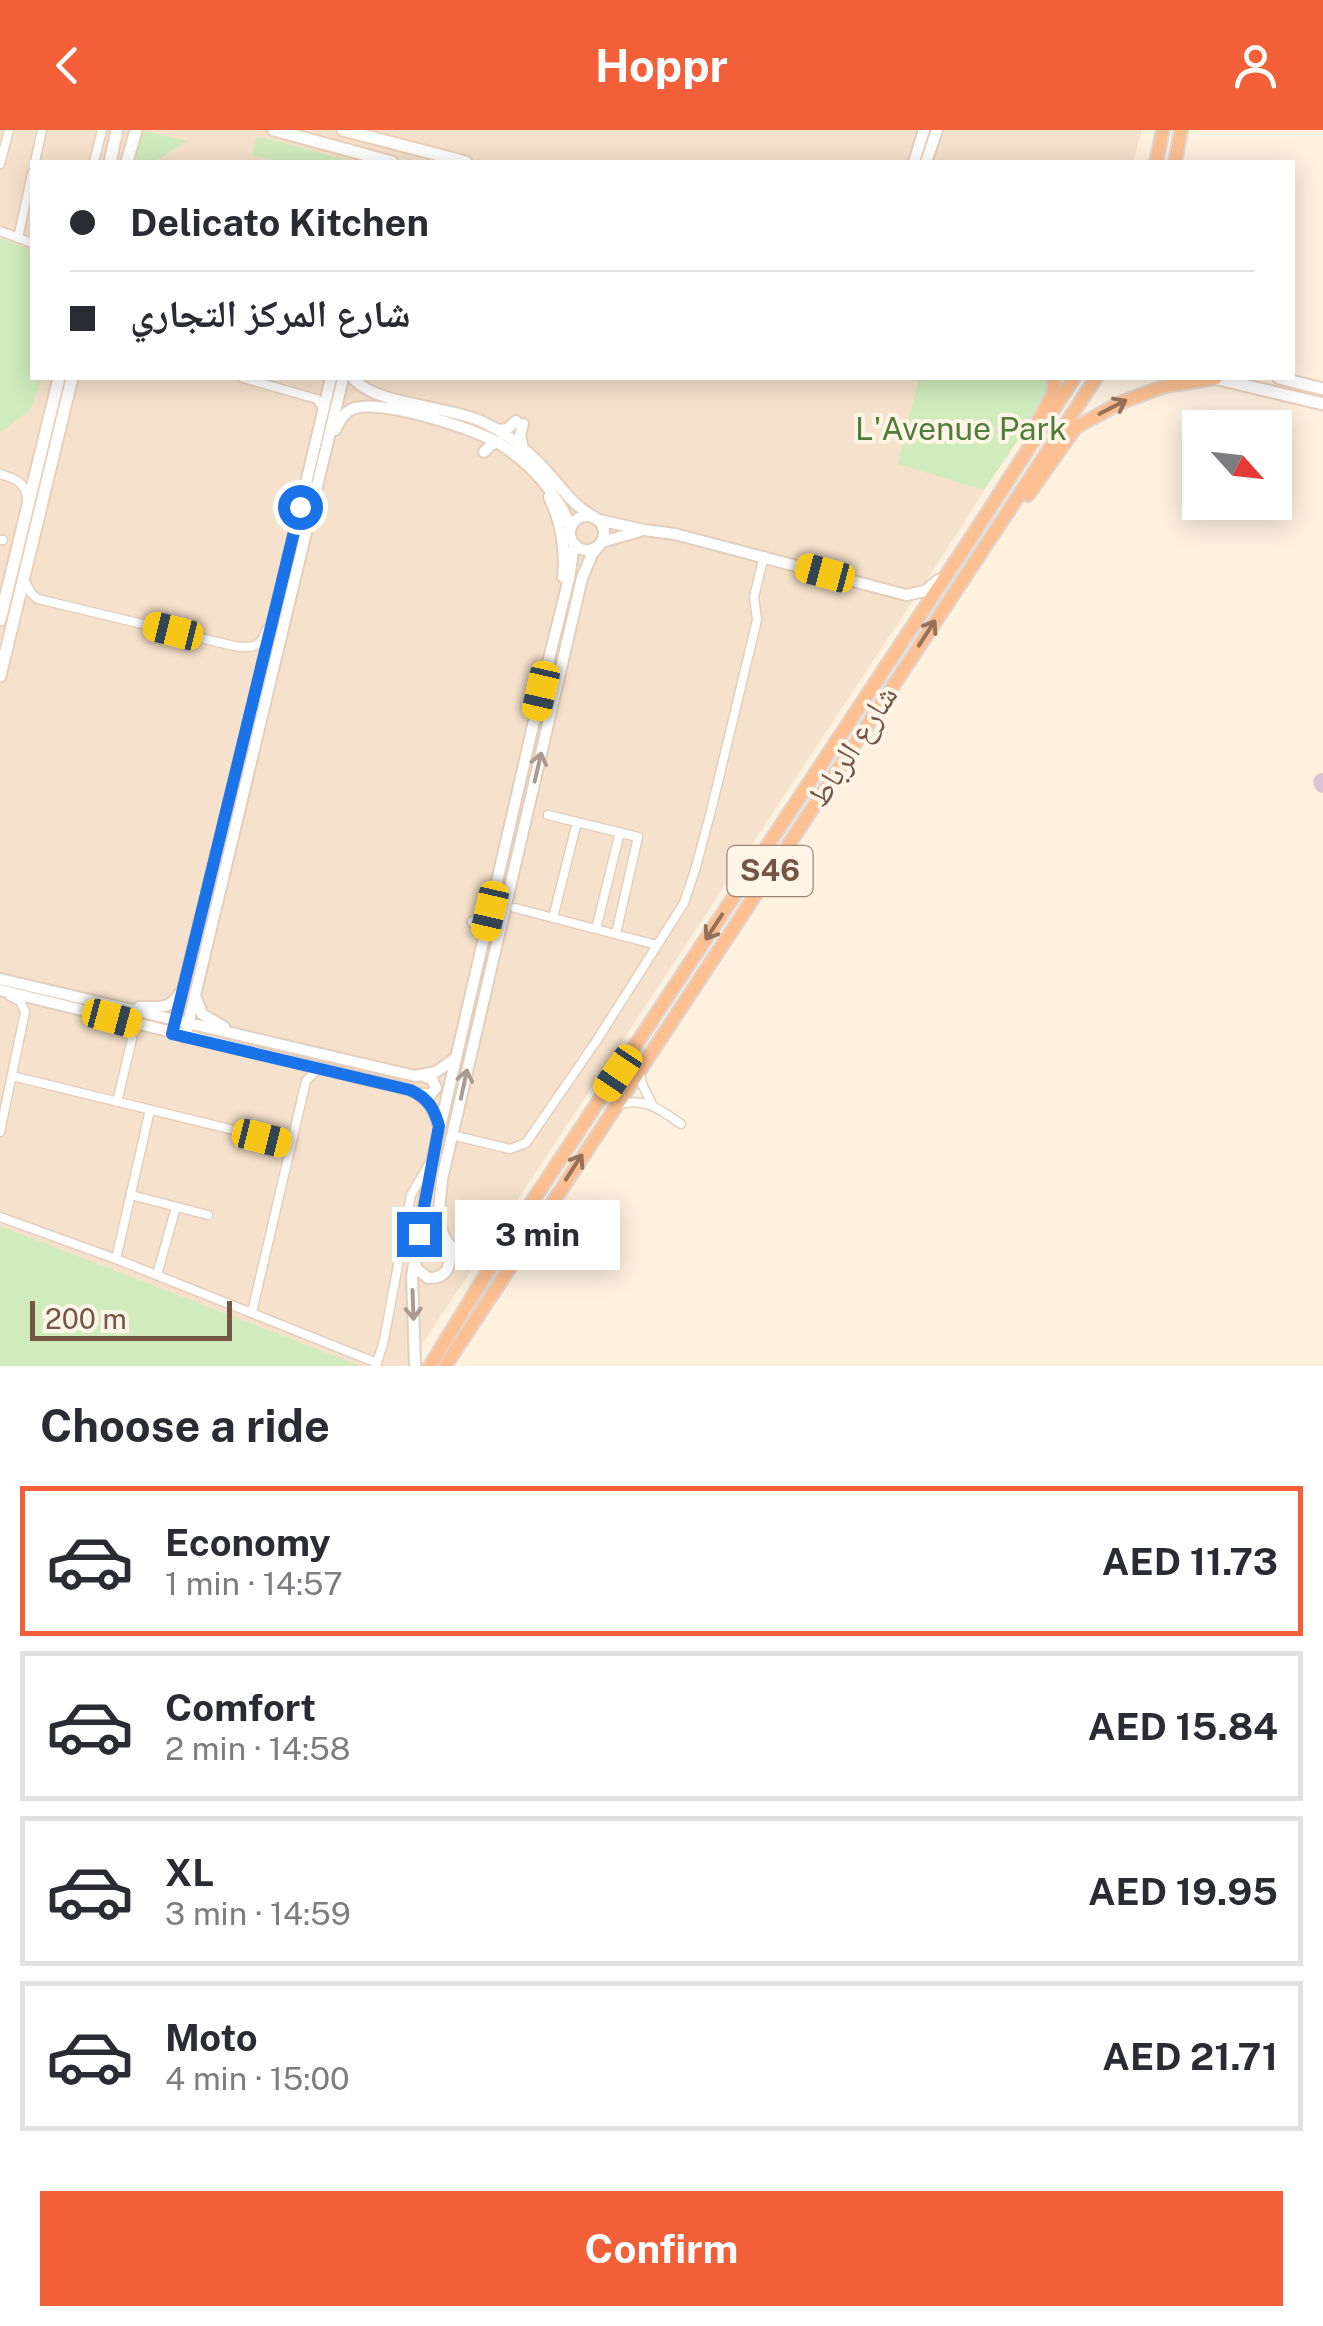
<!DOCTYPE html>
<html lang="en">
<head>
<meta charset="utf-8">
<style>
  :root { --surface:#fff; --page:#f2f2f3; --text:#2b2b33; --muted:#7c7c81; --line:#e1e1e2; --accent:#f35f38 }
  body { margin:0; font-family:"Public Sans","Noto Naskh Arabic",sans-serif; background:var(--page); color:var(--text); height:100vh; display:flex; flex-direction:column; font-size:38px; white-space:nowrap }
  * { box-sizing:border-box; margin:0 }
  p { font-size:32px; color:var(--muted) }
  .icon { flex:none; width:55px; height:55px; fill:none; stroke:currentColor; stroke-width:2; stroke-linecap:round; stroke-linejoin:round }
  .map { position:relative; height:1236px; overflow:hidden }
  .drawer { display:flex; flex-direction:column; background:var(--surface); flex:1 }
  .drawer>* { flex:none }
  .guide { position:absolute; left:30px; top:30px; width:1265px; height:220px; border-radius:0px; box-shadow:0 5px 25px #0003; display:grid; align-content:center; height:220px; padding:0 40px; background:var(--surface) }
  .needle { width:65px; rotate:117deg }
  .controls { position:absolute; left:1182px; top:280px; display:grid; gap:20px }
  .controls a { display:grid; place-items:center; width:110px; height:110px; border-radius:0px; background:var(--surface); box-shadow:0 5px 25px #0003; font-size:50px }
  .scale { position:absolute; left:30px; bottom:25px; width:202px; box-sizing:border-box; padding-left:10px; border:5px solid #755544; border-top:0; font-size:28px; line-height:35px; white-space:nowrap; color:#755544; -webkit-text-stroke:8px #fff5e6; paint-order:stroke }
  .end { position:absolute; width:45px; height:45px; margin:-22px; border:12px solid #1a73e8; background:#fff; box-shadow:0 0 0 5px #fff }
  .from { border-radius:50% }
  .bubble { position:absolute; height:70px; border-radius:0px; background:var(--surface); box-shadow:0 5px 25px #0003; font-size:32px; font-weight:700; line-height:70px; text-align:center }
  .car { position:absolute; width:30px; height:60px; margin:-30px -15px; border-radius:12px; box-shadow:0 0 8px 2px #0007; background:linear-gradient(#f5c518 24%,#345 0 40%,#f5c518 0 76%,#345 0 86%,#f5c518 0) }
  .guide b { display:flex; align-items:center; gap:35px; height:95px; font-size:38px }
  .guide b+b { border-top:2px solid var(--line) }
  .guide i { width:25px; height:25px; background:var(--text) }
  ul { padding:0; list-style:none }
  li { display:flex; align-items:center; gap:30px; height:150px; margin:0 20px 15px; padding:0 20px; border:5px solid var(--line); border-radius:0px }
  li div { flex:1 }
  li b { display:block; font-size:38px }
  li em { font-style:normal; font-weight:700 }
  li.active { border-color:var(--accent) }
  li>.icon { width:90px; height:90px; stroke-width:1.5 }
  h2 { padding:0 40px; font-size:45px; line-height:120px }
  .primary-button { display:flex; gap:20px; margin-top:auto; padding:20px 40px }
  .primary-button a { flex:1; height:115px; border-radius:0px; background:var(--accent); color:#fff; font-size:40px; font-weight:700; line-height:115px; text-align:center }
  header { display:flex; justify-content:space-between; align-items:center; height:130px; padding:0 40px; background:var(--accent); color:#fff; font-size:45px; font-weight:700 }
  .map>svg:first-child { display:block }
  .residential { fill:#f6e2cc }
  .green { fill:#d0ecbc }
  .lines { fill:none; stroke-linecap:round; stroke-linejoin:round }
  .taxiway { stroke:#d8c7d2; stroke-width:18 }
  .minor-casing { stroke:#e4cebc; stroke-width:11 }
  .tertiary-casing { stroke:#e4cebc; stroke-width:14 }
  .secondary-casing { stroke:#eacfb9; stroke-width:15 }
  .trunk-casing { stroke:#ded6d2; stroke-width:16 }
  .minor { stroke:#fff; stroke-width:8 }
  .tertiary { stroke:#fff; stroke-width:10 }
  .secondary { stroke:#fff; stroke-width:11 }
  .trunk { stroke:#fec092; stroke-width:12 }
  .oneway { stroke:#977058 }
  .oneway2 { stroke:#ac998f }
  .route { stroke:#1a73e8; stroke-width:12 }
  .labels { text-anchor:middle; stroke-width:8; stroke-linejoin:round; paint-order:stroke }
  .shield { fill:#fff5e6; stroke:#9e8575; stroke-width:2.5 }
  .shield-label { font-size:30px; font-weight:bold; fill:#755544 }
  .park-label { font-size:32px; fill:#4f7c3b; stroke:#fff5e6 }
  .street-label { font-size:32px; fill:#755544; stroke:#fff5e6 }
</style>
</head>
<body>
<header><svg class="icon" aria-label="back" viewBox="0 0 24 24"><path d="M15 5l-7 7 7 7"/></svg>Hoppr<svg class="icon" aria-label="person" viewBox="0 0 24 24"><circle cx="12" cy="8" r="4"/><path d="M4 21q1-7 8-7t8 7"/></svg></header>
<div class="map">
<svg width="1323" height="1236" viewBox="0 0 1323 1236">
  <rect width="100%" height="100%" fill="#fef1de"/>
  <path class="residential" d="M 0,0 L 1142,0 L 1133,32 L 32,32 L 32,248 L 1042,248 L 1041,267 L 964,393 L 408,1236 L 0,1236 Z"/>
  <path class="green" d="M 141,0 L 187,11 L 154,32 L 135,32 Z
    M 257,6 L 354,32 L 279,32 L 252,25 Z
    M 0,108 L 32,120 L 32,248 L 42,248 L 31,279 L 0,303 Z
    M 919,248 L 1053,248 L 1049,265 L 984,360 L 898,334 Z
    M 0,1096 L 360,1236 L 0,1236 Z"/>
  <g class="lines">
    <path class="taxiway" d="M 1322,652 L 1323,654"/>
    <g class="minor-casing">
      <path id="minor" d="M 35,32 L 42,0
        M 94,32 L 102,0
        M 0,34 L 9,0
        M 0,101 L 32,113
        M 18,108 L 32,44
        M 243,248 L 317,269 L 323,278
        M 0,344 C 14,348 26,352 27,369
        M 0,410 L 3,410
        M 24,449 L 31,463 L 38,469 L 234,516 C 253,519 261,517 267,499
        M 548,685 L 638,707 L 616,804
        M 515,778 L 657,815
        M 553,788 L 577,692
        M 596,799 L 620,702
        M 640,941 L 642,954 L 652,974
        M 12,946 L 291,1014
        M 117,972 L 132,909
        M 618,975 C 644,966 661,980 681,994
        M 0,1002 L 25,882 L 20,871 L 10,866
        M 452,1005 L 510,1019 L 526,1013 L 595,913 L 684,773 L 695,740 L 711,681 L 757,490 L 754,467 L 764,426
        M 131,1065 L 208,1085
        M 0,1087 L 116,1129 L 377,1233
        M 116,1129 L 150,980
        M 157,1145 L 176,1077
        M 252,1182 L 306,951 L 318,939
        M 376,1236 L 384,1210 L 411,1065 L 429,1034"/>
    </g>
    <g class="tertiary-casing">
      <path id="tertiary" d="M 914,32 L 924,0
        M 926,32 L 937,0
        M 353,248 C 374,275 450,276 483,292 C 510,305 530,322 550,345 C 564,361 574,376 594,387
        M 335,300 C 340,291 344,281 355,278 C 383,270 479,299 503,316 C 532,335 559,366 571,398
        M 498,300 L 507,299 L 516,291
        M 522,314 L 520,305 L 523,294
        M 484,322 L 491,315 L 498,312
        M 549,367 C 561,391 566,421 563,447
        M570 403a17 17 0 1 1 34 0a17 17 0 1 1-34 0Z
        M 599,390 L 644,400 L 675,404 L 906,465 L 925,461 L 938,450
        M 602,412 L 640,401
        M 473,792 L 479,791 L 489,782
        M 0,849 L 415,946 L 436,942 L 454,929
        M 0,860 L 411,960 C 427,968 433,978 438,994
        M 196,868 L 202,884 L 224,897
        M 139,877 C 157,876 170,881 180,863
        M 172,904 L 257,559 L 331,248
        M 185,907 L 343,248
        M 421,964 L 430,965 L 436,958 L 432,949 L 423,946
        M 508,1109 C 484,1123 452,1136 441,1098 C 437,1083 441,1065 442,1049 L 582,448 L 592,424 L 599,416
        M 415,1133 L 417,1139 L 428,1148 C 450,1149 453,1130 448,1113
        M 415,1236 L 412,1146 L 429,1045 L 541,561 L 569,448 L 574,414"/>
    </g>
    <g class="secondary-casing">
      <path id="secondary" d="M 274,0 L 392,32
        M 343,0 L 466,32
        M 110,32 L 117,0
        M 127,32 L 136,0
        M 1214,248 L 1323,274
        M 1279,248 L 1323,259
        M 0,490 L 59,248
        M 0,546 L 72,248"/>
    </g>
    <g class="trunk-casing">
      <path id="trunk" d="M 1156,32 L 1163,0
        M 1175,32 L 1181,0
        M 1038,291 L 1053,264 L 1054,248
        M 1028,365 L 1076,297 L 1122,272 L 1165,256 L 1216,248
        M 430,1236 L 508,1108 L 967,414 L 1074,248
        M 445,1236 L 1096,248"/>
    </g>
    <use href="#minor" class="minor"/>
    <use href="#tertiary" class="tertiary"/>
    <use href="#secondary" class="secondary"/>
    <use href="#trunk" class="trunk"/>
  </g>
  <defs><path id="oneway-shaft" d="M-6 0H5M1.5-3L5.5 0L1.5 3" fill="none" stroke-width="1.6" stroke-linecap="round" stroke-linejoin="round" transform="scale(2.5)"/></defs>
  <g class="oneway">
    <use href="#oneway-shaft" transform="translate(1113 277) rotate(-27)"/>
    <use href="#oneway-shaft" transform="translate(927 503) rotate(-57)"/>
    <use href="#oneway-shaft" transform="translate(714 797) rotate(123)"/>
    <use href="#oneway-shaft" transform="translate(574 1037) rotate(-57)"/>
  </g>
  <g class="oneway2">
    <use href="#oneway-shaft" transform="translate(538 637) rotate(-77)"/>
    <use href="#oneway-shaft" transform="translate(464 954) rotate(-78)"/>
    <use href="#oneway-shaft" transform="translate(413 1175) rotate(88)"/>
  </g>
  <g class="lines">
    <path class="route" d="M 300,377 L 172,904 L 410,960 C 428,968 434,978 439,996 L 419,1104"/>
  </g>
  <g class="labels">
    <rect class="shield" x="727.5" y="716" width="85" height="50" rx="8"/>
    <g class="shield-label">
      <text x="770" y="751">S46</text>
    </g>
    <g class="park-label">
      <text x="961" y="310">L'Avenue Park</text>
    </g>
    <g class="street-label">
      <text transform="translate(852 616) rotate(-57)" y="11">شارع الرباط</text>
    </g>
  </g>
</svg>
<div class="controls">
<a><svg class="needle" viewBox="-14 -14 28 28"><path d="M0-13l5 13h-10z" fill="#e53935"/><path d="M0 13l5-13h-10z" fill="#7c7c81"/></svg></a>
</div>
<div class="scale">200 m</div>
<i class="end from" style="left:300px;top:377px"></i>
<i class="end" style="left:419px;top:1104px"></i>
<div class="bubble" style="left:455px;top:1070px;width:165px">3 min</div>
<i class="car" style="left:825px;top:443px;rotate:285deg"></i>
<i class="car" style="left:173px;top:501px;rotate:284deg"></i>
<i class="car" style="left:541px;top:561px;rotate:193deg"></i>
<i class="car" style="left:490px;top:781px;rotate:193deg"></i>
<i class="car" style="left:112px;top:888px;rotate:105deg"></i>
<i class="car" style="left:618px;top:943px;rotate:214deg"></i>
<i class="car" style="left:262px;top:1008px;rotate:104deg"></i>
<div class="guide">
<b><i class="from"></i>Delicato Kitchen</b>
<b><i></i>شارع المركز التجاري</b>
</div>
</div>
<section class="drawer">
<h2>Choose a ride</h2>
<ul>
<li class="active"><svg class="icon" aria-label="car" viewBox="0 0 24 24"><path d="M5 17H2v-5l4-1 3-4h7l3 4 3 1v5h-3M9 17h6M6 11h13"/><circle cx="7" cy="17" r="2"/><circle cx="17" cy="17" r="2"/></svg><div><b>Economy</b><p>1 min · 14:57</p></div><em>AED 11.73</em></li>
<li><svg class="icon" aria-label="car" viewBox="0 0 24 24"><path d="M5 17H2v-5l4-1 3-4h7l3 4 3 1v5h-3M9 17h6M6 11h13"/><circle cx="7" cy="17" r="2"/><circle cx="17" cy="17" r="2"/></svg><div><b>Comfort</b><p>2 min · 14:58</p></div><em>AED 15.84</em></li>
<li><svg class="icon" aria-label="car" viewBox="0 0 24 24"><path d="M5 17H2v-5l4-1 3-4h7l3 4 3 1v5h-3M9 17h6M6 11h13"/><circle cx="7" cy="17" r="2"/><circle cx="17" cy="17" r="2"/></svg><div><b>XL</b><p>3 min · 14:59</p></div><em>AED 19.95</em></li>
<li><svg class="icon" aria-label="car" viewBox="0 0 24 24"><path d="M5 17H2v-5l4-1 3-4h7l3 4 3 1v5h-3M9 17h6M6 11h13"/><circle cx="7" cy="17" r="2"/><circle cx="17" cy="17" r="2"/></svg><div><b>Moto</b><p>4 min · 15:00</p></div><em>AED 21.71</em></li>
</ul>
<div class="primary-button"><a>Confirm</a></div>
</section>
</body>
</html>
